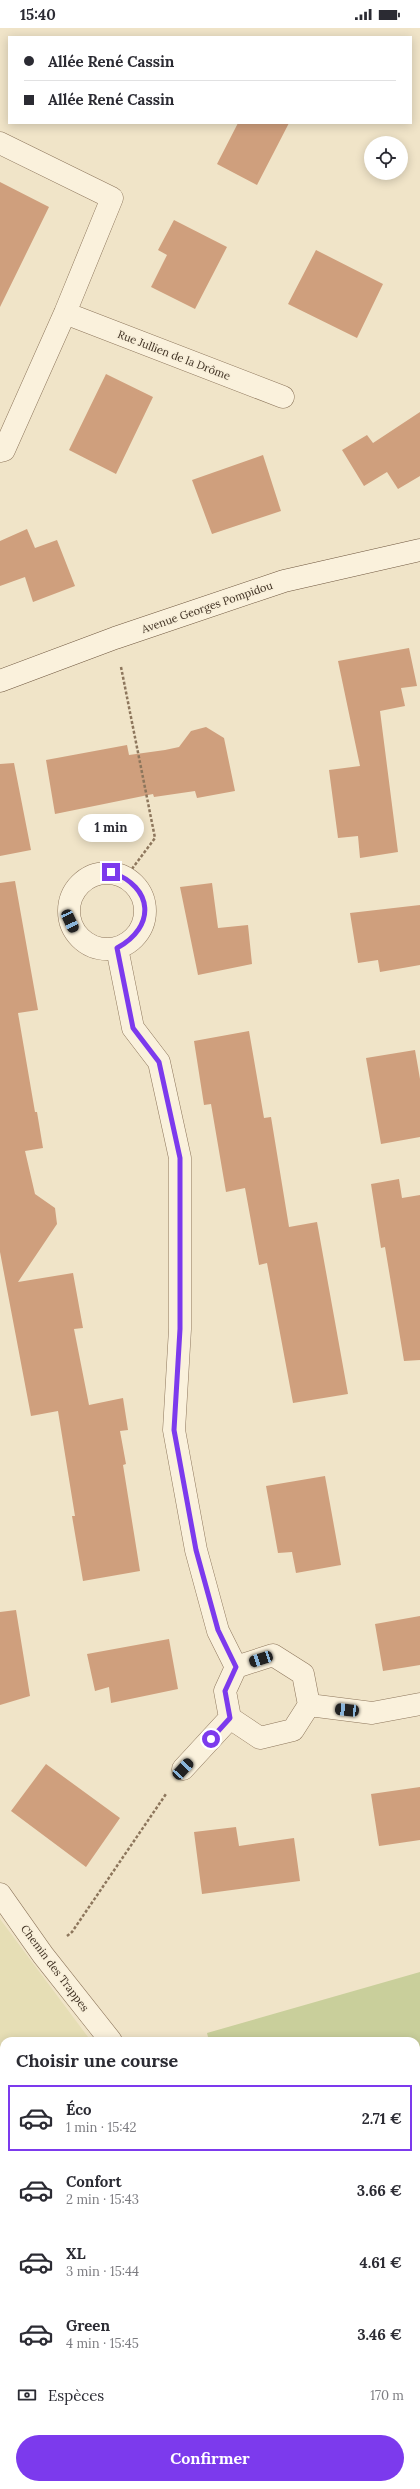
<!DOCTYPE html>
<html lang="fr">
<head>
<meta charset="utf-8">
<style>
  :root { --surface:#fff; --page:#f2f2f3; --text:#2b2b33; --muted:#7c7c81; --line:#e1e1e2; --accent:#7c3aed }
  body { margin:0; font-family:Lora,serif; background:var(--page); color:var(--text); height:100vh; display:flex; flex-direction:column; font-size:15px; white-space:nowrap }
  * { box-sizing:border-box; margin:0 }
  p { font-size:13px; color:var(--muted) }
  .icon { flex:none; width:22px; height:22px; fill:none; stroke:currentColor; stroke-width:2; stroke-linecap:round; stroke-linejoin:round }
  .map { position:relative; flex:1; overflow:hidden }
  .panel { position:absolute; left:0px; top:2009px; width:420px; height:452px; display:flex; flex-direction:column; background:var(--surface); border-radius:12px 12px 0 0; box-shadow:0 2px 10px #0003 }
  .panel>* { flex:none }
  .guide { position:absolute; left:8px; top:8px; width:404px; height:88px; border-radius:0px; box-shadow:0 2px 10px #0003; display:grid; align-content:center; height:88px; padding:0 16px; background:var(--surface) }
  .buttons { position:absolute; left:364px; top:108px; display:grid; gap:8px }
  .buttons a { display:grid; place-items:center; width:44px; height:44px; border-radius:50%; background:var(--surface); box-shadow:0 2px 10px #0003; font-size:20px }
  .end { position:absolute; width:18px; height:18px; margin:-9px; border:5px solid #7c3aed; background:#fff; box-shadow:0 0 0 2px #fff }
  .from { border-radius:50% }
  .bubble { position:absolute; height:28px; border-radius:14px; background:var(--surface); box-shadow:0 2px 10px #0003; font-size:13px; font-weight:800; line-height:28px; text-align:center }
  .car { position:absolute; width:12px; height:24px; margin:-12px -6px; border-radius:5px; box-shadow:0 0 3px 1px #0007; background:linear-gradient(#222 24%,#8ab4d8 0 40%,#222 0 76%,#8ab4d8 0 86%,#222 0) }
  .guide b { display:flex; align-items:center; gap:14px; height:38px; font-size:15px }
  .guide b+b { border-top:1px solid var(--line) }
  .guide i { width:10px; height:10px; background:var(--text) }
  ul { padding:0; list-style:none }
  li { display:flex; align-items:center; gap:12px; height:66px; margin:0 8px 6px; padding:0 8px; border:2px solid transparent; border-radius:0px }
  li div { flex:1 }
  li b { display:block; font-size:15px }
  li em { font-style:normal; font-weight:800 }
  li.current { border-color:var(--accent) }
  li>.icon { width:36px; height:36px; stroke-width:1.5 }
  h2 { padding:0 16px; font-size:18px; line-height:48px }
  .pay { display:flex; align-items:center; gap:10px; height:44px; padding:0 16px; font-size:15px }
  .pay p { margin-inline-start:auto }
  .cta { display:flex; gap:8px; margin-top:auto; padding:8px 16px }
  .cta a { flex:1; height:46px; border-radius:24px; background:var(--accent); color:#fff; font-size:16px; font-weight:800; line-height:46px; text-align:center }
  .status { display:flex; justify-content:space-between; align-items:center; height:28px; padding:0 20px; background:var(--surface); direction:ltr }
  .status svg { height:11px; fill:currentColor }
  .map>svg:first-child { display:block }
  .farmland { fill:#e6deb5 }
  .green { fill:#c9cf9b }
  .building { fill:#cf9f7d }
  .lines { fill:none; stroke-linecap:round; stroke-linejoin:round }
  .street-casing { stroke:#8d765c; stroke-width:23 }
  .secondary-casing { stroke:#6f573f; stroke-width:23 }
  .path { stroke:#8d765c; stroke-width:2.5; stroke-dasharray:3 2; stroke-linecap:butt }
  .street { stroke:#faf1dc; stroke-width:22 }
  .secondary { stroke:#faf1dc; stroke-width:22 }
  .route { stroke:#7c3aed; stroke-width:5 }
  .labels { text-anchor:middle; stroke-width:3; stroke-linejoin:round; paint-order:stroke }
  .street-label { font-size:11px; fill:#3d2e20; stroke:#f7eed8 }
</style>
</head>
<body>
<div class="status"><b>15:40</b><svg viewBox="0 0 49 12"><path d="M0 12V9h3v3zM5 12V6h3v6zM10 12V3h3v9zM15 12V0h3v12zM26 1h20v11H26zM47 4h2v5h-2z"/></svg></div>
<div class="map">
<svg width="420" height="2461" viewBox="0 0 420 2461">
  <rect width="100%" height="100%" fill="#f0e4c8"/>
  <path class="farmland" d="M 0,1891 L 91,2013 L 4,2013 L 4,2354 L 0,2357 Z
    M 4,2357 L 4,2457 L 416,2457 L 416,2425 L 420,2430 L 420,2461 L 0,2461 L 0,2360 Z"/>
  <path class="green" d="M 420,1944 L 420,2086 L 416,2087 L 416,2013 L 209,2013 L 207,2005 Z
    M 420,2227 L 420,2361 L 416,2356 L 416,2228 Z"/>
  <path class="building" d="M 238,95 L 289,95 L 257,157 L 217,136 Z
    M 0,154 L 49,179 L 0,279 Z
    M 174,192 L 227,219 L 195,281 L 151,259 L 167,227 L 158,222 Z
    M 316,222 L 383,256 L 357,310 L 288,276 Z
    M 106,346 L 153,369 L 116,446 L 69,422 Z
    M 420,384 L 420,448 L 398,461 L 387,444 L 364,458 L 342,422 L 367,407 L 373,415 Z
    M 263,427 L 281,483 L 212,506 L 192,452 Z
    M 27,501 L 35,520 L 57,512 L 75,558 L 33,574 L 25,549 L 0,558 L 0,513 Z
    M 409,620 L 417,658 L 401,660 L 405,678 L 380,683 L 398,824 L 360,830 L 358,808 L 338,810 L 329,742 L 360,738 L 338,633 Z
    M 206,699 L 224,710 L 235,763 L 197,770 L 195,763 L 154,769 L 153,766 L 55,786 L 46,732 L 127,717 L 129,727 L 165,722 L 179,719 L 191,703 Z
    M 14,735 L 31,822 L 0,828 L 0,736 Z
    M 15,853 L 38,982 L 18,985 L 35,1084 L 37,1084 L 43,1120 L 25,1123 L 35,1166 L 55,1180 L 57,1196 L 18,1254 L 73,1245 L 83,1300 L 74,1301 L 89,1377 L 123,1370 L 128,1402 L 120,1403 L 126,1436 L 123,1437 L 140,1543 L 83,1553 L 72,1488 L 75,1488 L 58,1383 L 31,1388 L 0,1224 L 0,855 Z
    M 212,855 L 218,900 L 248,897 L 252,936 L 198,947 L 180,859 Z
    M 420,877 L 420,937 L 380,944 L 378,932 L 358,935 L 350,885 Z
    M 249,1003 L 264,1090 L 271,1089 L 289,1199 L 317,1194 L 348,1366 L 293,1375 L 267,1235 L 259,1237 L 245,1160 L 226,1164 L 211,1076 L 204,1077 L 194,1013 Z
    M 415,1022 L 420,1051 L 420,1109 L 381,1116 L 366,1030 Z
    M 399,1151 L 402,1170 L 420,1167 L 420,1332 L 404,1333 L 385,1219 L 381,1220 L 371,1156 Z
    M 325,1448 L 341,1537 L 296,1545 L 292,1524 L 278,1525 L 266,1458 Z
    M 16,1582 L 30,1668 L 0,1677 L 0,1584 Z
    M 420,1588 L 420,1637 L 383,1643 L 375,1596 Z
    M 169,1611 L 178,1661 L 111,1675 L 109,1659 L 95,1663 L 87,1626 Z
    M 46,1736 L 120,1790 L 86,1839 L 11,1783 Z
    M 420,1759 L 420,1812 L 379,1818 L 371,1766 Z
    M 236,1799 L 239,1818 L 294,1810 L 300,1853 L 202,1866 L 194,1804 Z"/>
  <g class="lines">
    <g class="street-casing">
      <path id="street" d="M 0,115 L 112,170 L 65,285 L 4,422 L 0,423
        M 65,285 L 283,369
        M69 883a38 38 0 1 1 76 0a38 38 0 1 1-76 0Z
        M 117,920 L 133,1000 L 159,1034 L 180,1130 L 180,1301 L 174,1402 L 196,1522 L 218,1603 L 236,1639
        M 273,1627 L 303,1646 L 309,1677 L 293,1702 L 260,1710 L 230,1690 L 225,1663 L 236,1639 Z
        M 309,1677 L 372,1685 L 420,1676
        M 183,1741 L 230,1690
        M 0,1866 L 43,1927 L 111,2013
        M 416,2391 L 420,2396"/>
    </g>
    <g class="secondary-casing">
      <path id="secondary" d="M 0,653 L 115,610 L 284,553 L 420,522"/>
    </g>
    <path class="path" d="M 121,639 L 155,810 L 126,849
      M 67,1908 L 72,1904 L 166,1766
      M 416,2217 L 420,2216"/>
    <use href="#street" class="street"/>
    <use href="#secondary" class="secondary"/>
  </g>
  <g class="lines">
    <path class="route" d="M 111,844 C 154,859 156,899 117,920 L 133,1000 L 159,1034 L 180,1130 L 180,1301 L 174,1402 L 196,1522 L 218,1602 L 236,1639 L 225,1663 L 230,1690 L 211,1711"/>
  </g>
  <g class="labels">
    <g class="street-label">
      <text transform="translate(174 327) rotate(21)" y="4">Rue Jullien de la Drôme</text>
      <text transform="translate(207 579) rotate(-19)" y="4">Avenue Georges Pompidou</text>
      <text transform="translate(55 1940) rotate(53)" y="4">Chemin des Trappes</text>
    </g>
  </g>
</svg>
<div class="buttons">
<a><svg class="icon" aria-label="locate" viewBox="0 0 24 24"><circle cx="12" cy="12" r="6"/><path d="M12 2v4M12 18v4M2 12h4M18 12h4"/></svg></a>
</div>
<i class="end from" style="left:211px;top:1711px"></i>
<i class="end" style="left:111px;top:844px"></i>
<div class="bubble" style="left:78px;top:786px;width:66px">1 min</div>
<i class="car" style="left:70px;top:893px;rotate:155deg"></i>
<i class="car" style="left:261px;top:1631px;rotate:252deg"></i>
<i class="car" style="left:347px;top:1682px;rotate:276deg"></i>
<i class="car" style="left:183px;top:1741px;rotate:43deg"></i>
<div class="guide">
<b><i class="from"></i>Allée René Cassin</b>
<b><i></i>Allée René Cassin</b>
</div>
<section class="panel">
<h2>Choisir une course</h2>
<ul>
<li class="current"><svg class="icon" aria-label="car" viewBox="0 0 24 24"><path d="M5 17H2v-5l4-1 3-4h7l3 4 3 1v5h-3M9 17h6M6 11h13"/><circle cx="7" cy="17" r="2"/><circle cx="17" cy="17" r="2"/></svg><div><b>Éco</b><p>1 min · 15:42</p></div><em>2.71 €</em></li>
<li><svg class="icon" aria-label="car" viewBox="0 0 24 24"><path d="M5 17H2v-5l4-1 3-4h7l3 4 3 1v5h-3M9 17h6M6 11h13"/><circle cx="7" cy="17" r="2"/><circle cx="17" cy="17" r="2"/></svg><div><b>Confort</b><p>2 min · 15:43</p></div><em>3.66 €</em></li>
<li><svg class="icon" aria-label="car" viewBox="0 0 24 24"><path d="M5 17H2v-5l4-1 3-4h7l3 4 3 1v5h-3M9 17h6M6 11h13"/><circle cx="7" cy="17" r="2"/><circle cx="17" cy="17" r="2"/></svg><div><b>XL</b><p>3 min · 15:44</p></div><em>4.61 €</em></li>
<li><svg class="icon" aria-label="car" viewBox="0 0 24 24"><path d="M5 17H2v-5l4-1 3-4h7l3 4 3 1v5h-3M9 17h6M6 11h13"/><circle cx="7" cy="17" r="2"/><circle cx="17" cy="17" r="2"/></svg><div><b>Green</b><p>4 min · 15:45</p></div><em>3.46 €</em></li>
</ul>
<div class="pay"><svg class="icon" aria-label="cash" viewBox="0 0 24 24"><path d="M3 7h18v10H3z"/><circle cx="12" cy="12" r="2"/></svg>Espèces<p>170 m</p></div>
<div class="cta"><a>Confirmer</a></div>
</section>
</div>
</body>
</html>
